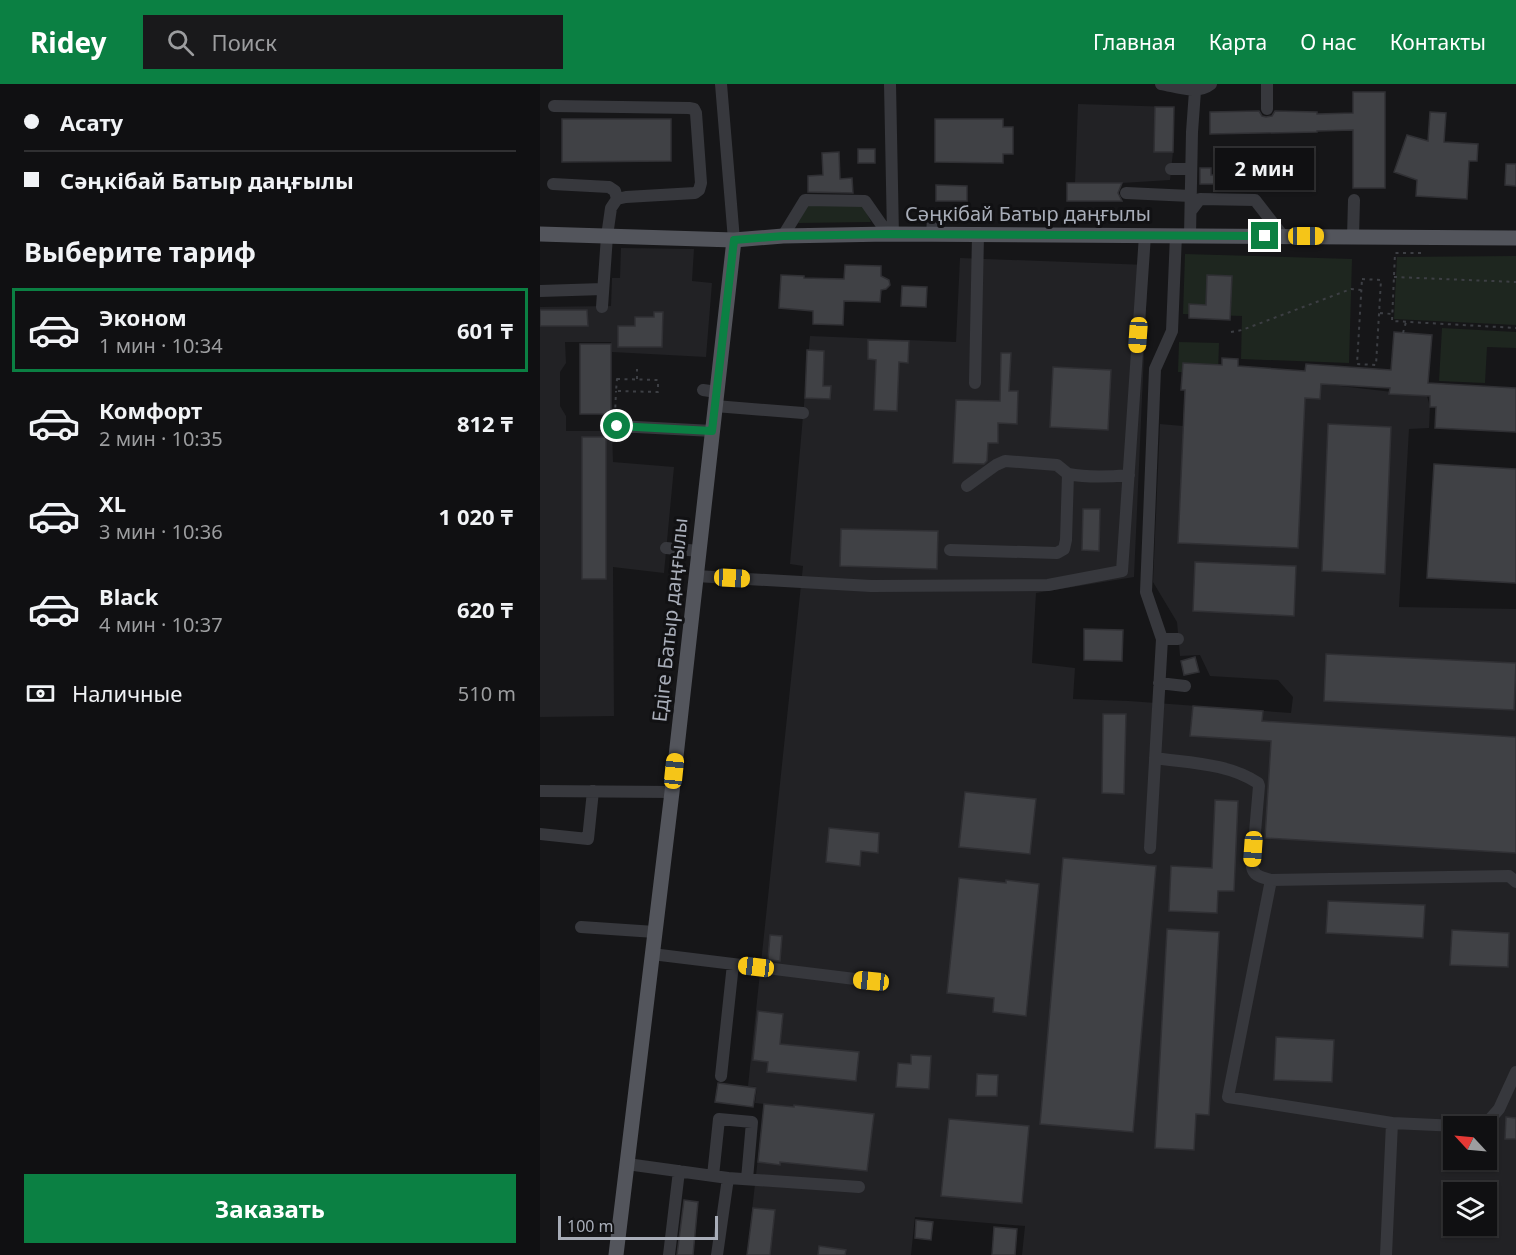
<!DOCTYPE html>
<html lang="ru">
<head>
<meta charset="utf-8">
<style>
  :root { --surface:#101012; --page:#19191b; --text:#f1f3f6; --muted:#9c9d9f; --line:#303032; --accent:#0b8043 }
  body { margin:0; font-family:"Noto Sans",sans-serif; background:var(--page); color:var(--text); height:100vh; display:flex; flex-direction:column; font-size:22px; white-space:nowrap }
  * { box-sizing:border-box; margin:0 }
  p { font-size:20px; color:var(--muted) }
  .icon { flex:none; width:33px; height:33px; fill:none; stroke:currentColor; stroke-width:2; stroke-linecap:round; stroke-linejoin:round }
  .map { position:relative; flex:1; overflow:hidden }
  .side { display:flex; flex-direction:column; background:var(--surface); width:540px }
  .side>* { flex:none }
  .hud { display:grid; align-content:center; height:132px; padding:0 24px; background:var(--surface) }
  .needle { width:39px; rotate:296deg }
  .tools { position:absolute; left:903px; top:1032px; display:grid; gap:12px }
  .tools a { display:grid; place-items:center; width:54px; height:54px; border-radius:0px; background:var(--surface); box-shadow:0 2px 4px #0004,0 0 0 2px var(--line); font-size:30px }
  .scale { position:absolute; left:18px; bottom:15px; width:160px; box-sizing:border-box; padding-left:6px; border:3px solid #a8adb8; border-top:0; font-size:16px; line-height:21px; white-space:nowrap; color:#a8adb8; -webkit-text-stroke:4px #111113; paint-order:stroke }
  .end { position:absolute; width:27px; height:27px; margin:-14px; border:8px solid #0b8043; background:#fff; box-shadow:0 0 0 3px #fff }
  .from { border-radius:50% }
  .bubble { position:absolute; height:42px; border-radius:0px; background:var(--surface); box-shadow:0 2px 4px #0004,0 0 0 2px var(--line); font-size:20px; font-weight:700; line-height:42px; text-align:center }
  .car { position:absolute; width:18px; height:36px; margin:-18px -9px; border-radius:8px; box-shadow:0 0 4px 2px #0007; background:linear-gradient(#f5c518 24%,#345 0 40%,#f5c518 0 76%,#345 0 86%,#f5c518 0) }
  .hud b { display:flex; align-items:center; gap:21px; height:57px; font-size:22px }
  .hud b+b { border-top:2px solid var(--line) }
  .hud i { width:15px; height:15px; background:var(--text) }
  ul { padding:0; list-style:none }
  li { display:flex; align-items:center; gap:18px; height:84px; margin:0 12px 9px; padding:0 12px; border:3px solid transparent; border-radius:0px }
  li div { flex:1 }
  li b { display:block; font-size:22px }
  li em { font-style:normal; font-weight:700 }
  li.active { border-color:var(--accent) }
  li>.icon { width:54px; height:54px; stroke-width:1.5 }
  h2 { padding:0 24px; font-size:27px; line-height:72px }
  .pay { display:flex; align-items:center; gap:15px; height:66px; padding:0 24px; font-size:22px }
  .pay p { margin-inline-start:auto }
  .primary-button { display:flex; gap:12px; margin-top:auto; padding:12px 24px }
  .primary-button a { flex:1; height:69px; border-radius:0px; background:var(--accent); color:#fff; font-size:24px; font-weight:700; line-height:69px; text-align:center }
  header { display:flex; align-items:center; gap:36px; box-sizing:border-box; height:84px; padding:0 30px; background:var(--accent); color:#fff }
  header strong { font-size:28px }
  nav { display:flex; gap:33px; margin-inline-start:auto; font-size:21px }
  .search { width:420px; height:54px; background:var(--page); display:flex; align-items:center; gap:15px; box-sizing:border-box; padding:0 21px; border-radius:0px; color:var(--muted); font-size:22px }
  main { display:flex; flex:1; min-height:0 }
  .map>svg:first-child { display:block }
  .built { fill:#222225; fill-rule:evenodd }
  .green { fill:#1e261f }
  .building { fill:#404145; stroke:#303034; stroke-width:1.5 }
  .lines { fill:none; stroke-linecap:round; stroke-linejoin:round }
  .path { stroke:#3d3f44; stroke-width:2; stroke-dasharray:3 4.5; stroke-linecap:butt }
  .minor { stroke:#37383d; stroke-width:12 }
  .major { stroke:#53555c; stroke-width:15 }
  .route { stroke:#0b8043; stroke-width:8 }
  .labels { text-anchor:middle; stroke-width:6; stroke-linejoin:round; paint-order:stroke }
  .street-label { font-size:20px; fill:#a8adb8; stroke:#111113 }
</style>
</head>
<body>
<header>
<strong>Ridey</strong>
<div class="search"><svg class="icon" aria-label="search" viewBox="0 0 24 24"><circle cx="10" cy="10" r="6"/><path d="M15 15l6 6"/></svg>Поиск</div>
<nav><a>Главная</a><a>Карта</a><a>О нас</a><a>Контакты</a></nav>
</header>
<main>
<section class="side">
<div class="hud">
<b><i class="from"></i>Асату</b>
<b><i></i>Сәңкібай Батыр даңғылы</b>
</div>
<h2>Выберите тариф</h2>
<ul>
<li class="active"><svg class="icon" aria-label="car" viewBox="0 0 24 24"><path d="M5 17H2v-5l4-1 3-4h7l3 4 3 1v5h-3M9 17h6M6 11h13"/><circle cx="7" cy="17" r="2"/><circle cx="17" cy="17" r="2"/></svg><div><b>Эконом</b><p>1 мин · 10:34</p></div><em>601 ₸</em></li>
<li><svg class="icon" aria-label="car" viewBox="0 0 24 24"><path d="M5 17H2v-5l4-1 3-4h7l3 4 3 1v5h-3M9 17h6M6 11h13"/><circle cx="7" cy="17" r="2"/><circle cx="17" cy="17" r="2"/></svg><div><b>Комфорт</b><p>2 мин · 10:35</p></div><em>812 ₸</em></li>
<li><svg class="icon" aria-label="car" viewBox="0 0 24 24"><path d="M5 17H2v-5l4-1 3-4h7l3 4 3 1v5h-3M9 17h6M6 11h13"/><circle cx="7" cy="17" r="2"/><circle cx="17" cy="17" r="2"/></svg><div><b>XL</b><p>3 мин · 10:36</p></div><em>1 020 ₸</em></li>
<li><svg class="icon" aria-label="car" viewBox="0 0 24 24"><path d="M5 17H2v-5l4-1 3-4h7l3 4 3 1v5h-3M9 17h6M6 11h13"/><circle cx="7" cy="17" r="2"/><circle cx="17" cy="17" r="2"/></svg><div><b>Black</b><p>4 мин · 10:37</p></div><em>620 ₸</em></li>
</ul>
<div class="pay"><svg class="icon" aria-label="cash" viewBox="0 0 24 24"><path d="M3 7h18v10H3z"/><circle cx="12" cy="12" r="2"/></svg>Наличные<p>510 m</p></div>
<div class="primary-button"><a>Заказать</a></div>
</section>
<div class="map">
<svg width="976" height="1171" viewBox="0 0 976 1171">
  <rect width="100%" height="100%" fill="#161618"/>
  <path class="built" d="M 538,20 L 634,23 L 633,68 L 630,96 L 582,99 L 535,99 Z
    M 81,164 L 154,165 L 152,197 L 172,199 L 166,273 L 72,268 L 71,258 L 25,258 L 26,279 L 20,288 L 20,322 L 26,332 L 26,347 L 72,347 L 73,378 L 134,383 L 124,489 L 73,483 L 74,632 L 0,633 L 0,223 L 71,222 L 72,194 L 80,194 Z
    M 420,174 L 608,181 L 594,493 L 496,509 L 492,579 L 535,584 L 533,615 L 589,617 L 751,629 L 753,613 L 738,596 L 670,592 L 660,571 L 640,572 L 637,538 L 613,498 L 620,340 L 643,342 L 645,292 L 766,298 L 887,312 L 890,323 L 889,344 L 869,345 L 859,523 L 976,525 L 976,1171 L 482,1171 L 485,1142 L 375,1133 L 371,1171 L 207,1171 L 224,1020 L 215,1019 L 217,1003 L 208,1002 L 263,482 L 250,480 L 270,252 L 416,258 ZM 914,1042 L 946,1042 L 946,1076 L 914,1076 ZM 914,1108 L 946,1108 L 946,1142 L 914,1142 Z"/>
  <path class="green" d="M 268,120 L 323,121 L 331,138 L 258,139 Z
    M 645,170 L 812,175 L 809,279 L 701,275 L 702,232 L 643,230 Z
    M 976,172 L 976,241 L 854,235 L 857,173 Z
    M 902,244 L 976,248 L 976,264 L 947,263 L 945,299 L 899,297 Z
    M 639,258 L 679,259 L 678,289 L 638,288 Z"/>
  <path class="building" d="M 813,8 L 845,8 L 845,104 L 813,104 L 813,46 L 777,47 L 777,48 L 670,50 L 670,28 L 719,27 L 722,32 L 726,33 L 732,32 L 735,27 L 777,28 L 777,30 L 813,29 Z
    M 615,23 L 634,23 L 633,68 L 614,68 Z
    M 890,28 L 906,29 L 904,58 L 938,60 L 937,77 L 929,77 L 927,115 L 876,112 L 877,96 L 854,88 L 867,51 L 888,57 Z
    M 22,35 L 131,35 L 131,77 L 22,78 Z
    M 395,35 L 463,35 L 463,43 L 473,43 L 473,70 L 463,70 L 463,79 L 395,78 Z
    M 318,65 L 335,65 L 335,79 L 318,79 Z
    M 299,68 L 300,95 L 312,94 L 313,109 L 268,108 L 268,92 L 283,91 L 282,69 Z
    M 966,80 L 976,80 L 976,102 L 965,101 Z
    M 660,84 L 671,84 L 671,91 L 714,90 L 714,105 L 677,106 L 677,100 L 660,100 Z
    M 527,99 L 582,99 L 578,109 L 582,117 L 527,117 Z
    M 396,101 L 427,102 L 427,117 L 396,117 Z
    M 305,181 L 341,182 L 341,192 L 349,196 L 350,201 L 346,205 L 341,206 L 340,218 L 304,217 L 303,241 L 273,240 L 273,227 L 239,224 L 241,191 L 264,192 L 264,194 L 304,195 Z
    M 667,191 L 692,192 L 690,236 L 649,234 L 649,220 L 666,221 Z
    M 362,202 L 387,203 L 386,223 L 361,222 Z
    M 0,226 L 47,226 L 48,242 L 0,242 Z
    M 114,228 L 123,228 L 122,263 L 78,263 L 78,242 L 95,242 L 95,233 L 114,233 Z
    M 854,248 L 892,251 L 888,299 L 976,304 L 976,348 L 895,344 L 896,323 L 890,323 L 890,312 L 849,310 L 850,304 L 781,300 L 780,315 L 765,314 L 758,464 L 638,459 L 645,306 L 641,306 L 643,279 L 682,281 L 682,274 L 698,275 L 698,282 L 765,287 L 766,280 L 851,286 Z
    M 328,256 L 369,257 L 368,279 L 359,278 L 357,327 L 334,326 L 336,276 L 328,275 Z
    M 40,260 L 71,260 L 71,330 L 40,330 Z
    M 267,266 L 284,267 L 283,302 L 291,302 L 290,315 L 265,314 Z
    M 461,269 L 471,269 L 469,307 L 478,307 L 477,340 L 458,339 L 458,359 L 448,359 L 447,377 L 444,380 L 413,379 L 416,316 L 460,317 Z
    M 513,283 L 571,286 L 568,346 L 510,343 Z
    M 788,340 L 851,343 L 845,490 L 782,487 Z
    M 42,353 L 66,353 L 66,495 L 42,495 Z
    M 894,380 L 976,385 L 976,499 L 887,494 Z
    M 543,425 L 560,425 L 559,467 L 542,466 Z
    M 301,445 L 398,447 L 397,485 L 300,482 Z
    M 655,478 L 756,482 L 754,532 L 653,527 Z
    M 544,545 L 583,546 L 582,577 L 544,576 Z
    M 786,570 L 976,579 L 974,626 L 784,617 Z
    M 655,573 L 659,588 L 644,591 L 641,577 Z
    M 653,622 L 723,627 L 722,637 L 976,653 L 976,769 L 725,754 L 731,657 L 650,652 Z
    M 563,630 L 586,630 L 584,710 L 562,709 Z
    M 425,708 L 496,715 L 490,770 L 419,763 Z
    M 675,716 L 698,717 L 694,807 L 678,807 L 677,829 L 629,827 L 631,782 L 672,784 Z
    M 289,744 L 339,749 L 338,769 L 321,767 L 320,782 L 286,778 Z
    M 523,774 L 616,782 L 593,1048 L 500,1040 Z
    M 419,794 L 466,799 L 466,796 L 499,800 L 486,932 L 453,928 L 454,914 L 407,909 Z
    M 788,817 L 885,821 L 883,854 L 786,849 Z
    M 627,845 L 679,848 L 669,1031 L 656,1030 L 654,1066 L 615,1064 Z
    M 912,846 L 969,849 L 968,883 L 910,881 Z
    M 230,851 L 242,852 L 240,877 L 228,876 Z
    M 218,927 L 243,930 L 240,960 L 319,968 L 316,997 L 227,988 L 228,978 L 213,976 Z
    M 736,953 L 794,956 L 792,998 L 734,996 Z
    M 371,971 L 391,972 L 389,1005 L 356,1003 L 358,979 L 371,980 Z
    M 437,990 L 458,991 L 457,1012 L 436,1012 Z
    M 178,999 L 216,1004 L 213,1023 L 175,1018 Z
    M 224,1020 L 254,1023 L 254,1021 L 334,1030 L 327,1087 L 240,1078 L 240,1081 L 218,1078 Z
    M 966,1033 L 976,1034 L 976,1055 L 965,1055 Z
    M 409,1035 L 489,1042 L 482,1119 L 401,1112 Z
    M 144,1116 L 158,1118 L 153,1171 L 137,1171 Z
    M 213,1124 L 235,1126 L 230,1171 L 207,1171 Z
    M 376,1136 L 393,1138 L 391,1156 L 375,1154 Z
    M 454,1143 L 477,1145 L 475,1171 L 452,1171 Z
    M 279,1162 L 306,1166 L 305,1171 L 278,1171 Z"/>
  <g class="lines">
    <path class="path" d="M 881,169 L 855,169 L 852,237 L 976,244
      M 854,193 L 976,198
      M 822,195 L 841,196 L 836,281 L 817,280 Z
      M 840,229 L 852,230
      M 691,248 L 702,246 L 811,205 L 821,206
      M 863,249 L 866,238
      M 77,295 L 118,296 L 118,308 L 76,307 Z
      M 97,295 L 97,285
      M 75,331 L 76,307"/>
    <path class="minor" d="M 181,0 L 194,156
      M 350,0 L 353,151
      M 621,0 C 638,3 657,11 671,0
      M 727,0 L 727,25
      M 14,22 L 149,24 L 154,25 L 156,29 L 161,99 L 159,106 L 155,109 L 86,113 L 77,115 L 71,124 L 67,152 L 62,223
      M 631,85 L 651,85
      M 13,100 L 69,103 L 75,107 L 77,115
      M 586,109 L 651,112
      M 651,127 L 660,115 L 715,116 L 743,152
      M 392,151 L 393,134
      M 650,151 L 652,48 L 655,7
      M 243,152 L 265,116 L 325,117 L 348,150
      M 813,153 L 814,116
      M 0,207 L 63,205
      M 435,299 L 438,151
      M 163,306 L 177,308
      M 175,322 L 263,329
      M 77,342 L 173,347
      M 427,402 L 456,381 L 465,377 L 517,381 L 528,390
      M 126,464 L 159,467
      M 410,466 L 517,469 L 524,465 L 526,456 L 528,390 C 549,394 568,393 589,391
      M 156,492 L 331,502 L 508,501 L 582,487 L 605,151
      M 622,555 L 638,555
      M 619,599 L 645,602
      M 615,674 C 649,679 688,679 718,699 L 719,702 L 712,783 C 714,793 722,793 731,796
      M 0,707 L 132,708
      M 0,750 L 48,755 L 53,707
      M 610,764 L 622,555 L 606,508 L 615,285 L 632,247 L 636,151
      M 41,843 L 115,848
      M 112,870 L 331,897
      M 181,992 L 193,880
      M 852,1039 L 688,1013 L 731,796 L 969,792 L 976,798
      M 944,1042 L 959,1025 L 976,988
      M 87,1080 L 188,1094 L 319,1103
      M 173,1092 L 179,1035 L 212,1038 L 207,1095
      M 129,1171 L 139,1087
      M 177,1171 L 188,1094
      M 846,1171 L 852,1039 L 918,1042"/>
    <path class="major" d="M 0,150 L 194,156 L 243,152 L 348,150 L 976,154
      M 76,1171 L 132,708 L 194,156"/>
  </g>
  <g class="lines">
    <path class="route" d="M 77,342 L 172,347 L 194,156 L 243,152 L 348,150 L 725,152"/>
  </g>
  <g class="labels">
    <g class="street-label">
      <text x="488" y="137">Сәңкібай Батыр даңғылы</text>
      <text transform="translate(130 536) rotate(-84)" y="7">Едіге Батыр даңғылы</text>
    </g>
  </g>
</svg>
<div class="tools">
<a><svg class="needle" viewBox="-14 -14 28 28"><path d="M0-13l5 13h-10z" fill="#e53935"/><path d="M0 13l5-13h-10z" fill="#9c9d9f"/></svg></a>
<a><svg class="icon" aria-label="layers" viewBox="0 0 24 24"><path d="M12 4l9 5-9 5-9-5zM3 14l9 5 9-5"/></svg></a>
</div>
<div class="scale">100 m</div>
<i class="end from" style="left:77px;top:342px"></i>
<i class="end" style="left:725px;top:152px"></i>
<div class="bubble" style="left:675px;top:64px;width:99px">2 мин</div>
<i class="car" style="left:766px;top:152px;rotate:90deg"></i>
<i class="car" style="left:598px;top:251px;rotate:184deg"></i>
<i class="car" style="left:192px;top:494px;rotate:93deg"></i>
<i class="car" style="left:134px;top:687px;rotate:6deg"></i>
<i class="car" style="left:713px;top:765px;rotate:184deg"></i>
<i class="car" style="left:216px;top:883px;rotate:277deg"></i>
<i class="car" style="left:331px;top:897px;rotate:276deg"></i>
</div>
</main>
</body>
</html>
